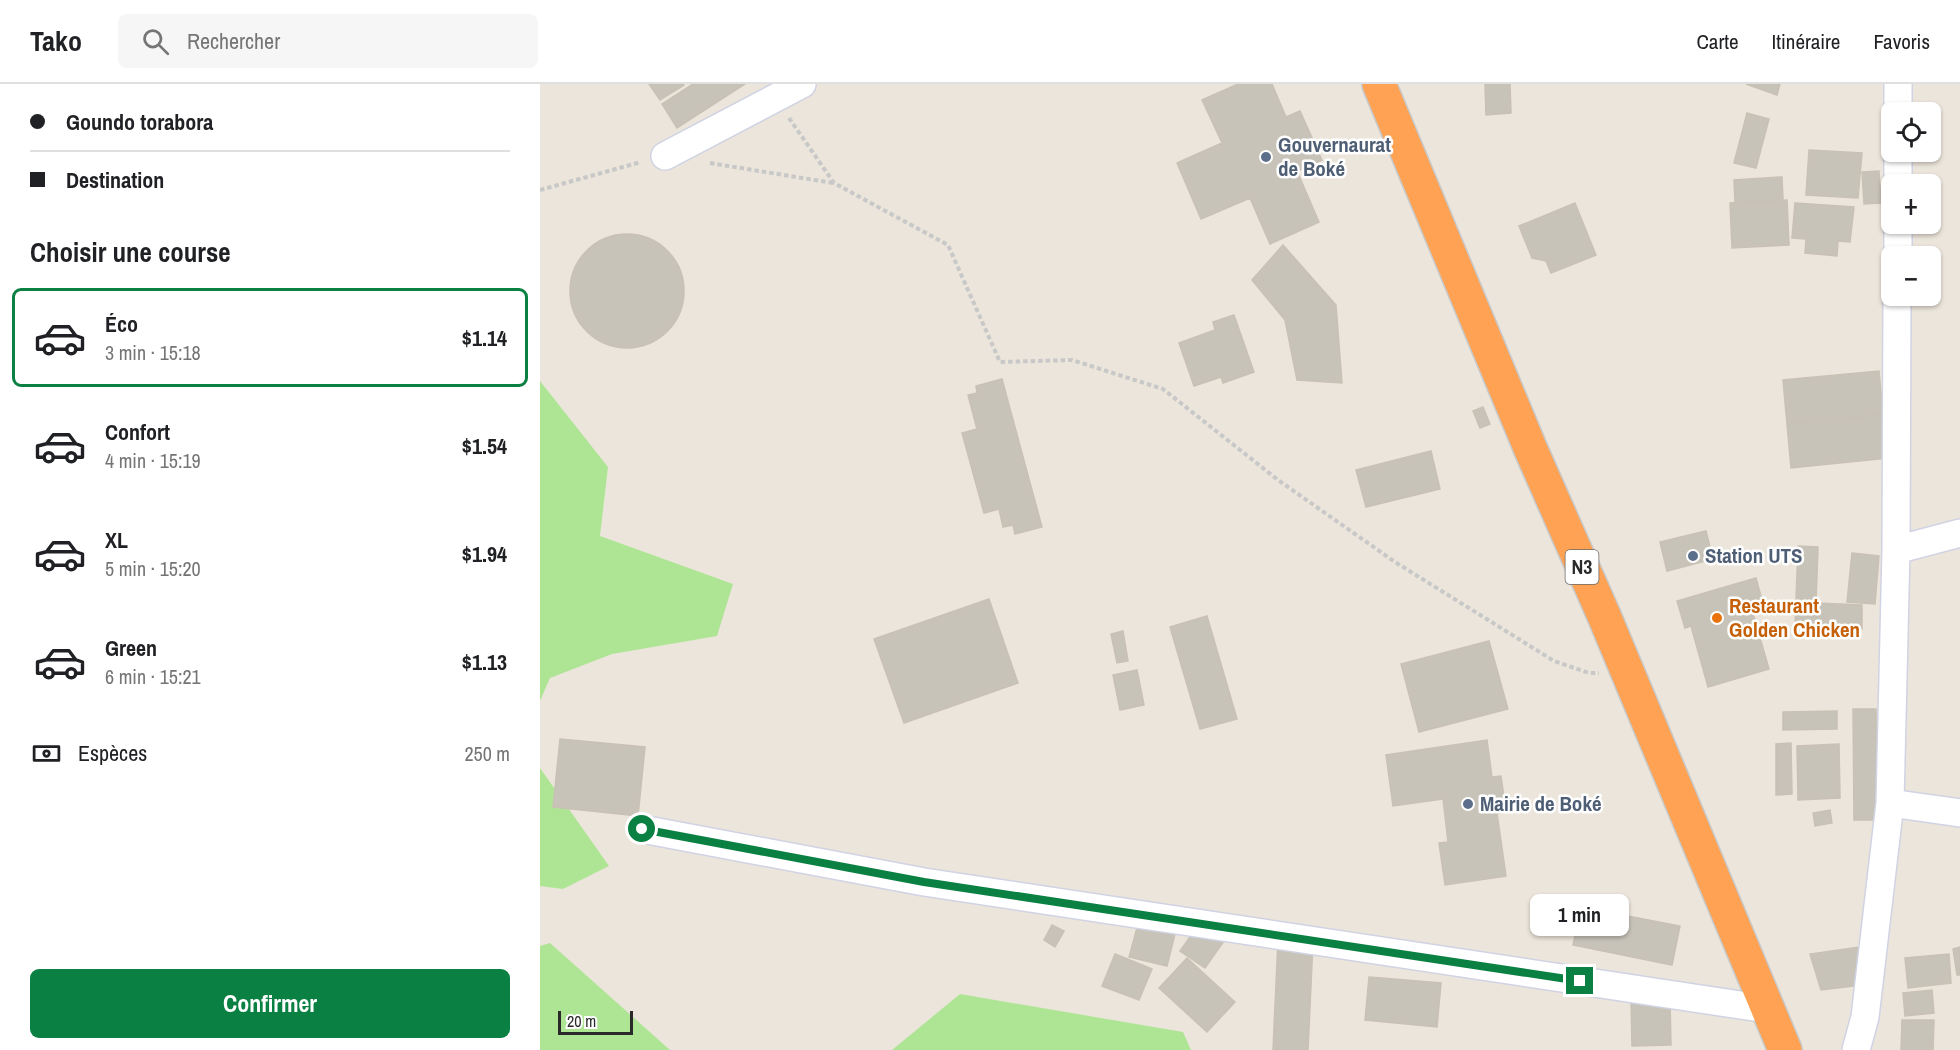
<!DOCTYPE html>
<html lang="fr">
<head>
<meta charset="utf-8">
<style>
  :root { --surface:#fff; --page:#f6f6f6; --text:#202124; --muted:#757577; --line:#e0e0e0; --accent:#0b8043 }
  body { margin:0; font-family:"Archivo Narrow",sans-serif; background:var(--page); color:var(--text); height:100vh; display:flex; flex-direction:column; font-size:22px; white-space:nowrap }
  * { box-sizing:border-box; margin:0 }
  p { font-size:20px; color:var(--muted) }
  .icon { flex:none; width:33px; height:33px; fill:none; stroke:currentColor; stroke-width:2; stroke-linecap:round; stroke-linejoin:round }
  .map { position:relative; flex:1; overflow:hidden }
  .panel { display:flex; flex-direction:column; background:var(--surface); width:540px }
  .panel>* { flex:none }
  .guide { display:grid; align-content:center; height:132px; padding:0 30px; background:var(--surface) }
  .buttons { position:absolute; left:1341px; top:18px; display:grid; gap:12px }
  .buttons a { display:grid; place-items:center; width:60px; height:60px; border-radius:9px; background:var(--surface); box-shadow:0 2px 4px #0004; font-size:30px }
  .scale { position:absolute; left:18px; bottom:15px; width:75px; box-sizing:border-box; padding-left:6px; border:3px solid #2a2a2a; border-top:0; font-size:16px; line-height:21px; white-space:nowrap; color:#2a2a2a; -webkit-text-stroke:4px #fff; paint-order:stroke }
  .end { position:absolute; width:27px; height:27px; margin:-14px; border:8px solid #0b8043; background:#fff; box-shadow:0 0 0 3px #fff }
  .from { border-radius:50% }
  .bubble { position:absolute; height:42px; border-radius:9px; background:var(--surface); box-shadow:0 2px 4px #0004; font-size:20px; font-weight:700; line-height:42px; text-align:center }
  .guide b { display:flex; align-items:center; gap:21px; height:57px; font-size:22px }
  .guide b+b { border-top:2px solid var(--line) }
  .guide i { width:15px; height:15px; background:var(--text) }
  ul { padding:0; list-style:none }
  li { display:flex; align-items:center; gap:18px; height:99px; margin:0 12px 9px; padding:0 18px; border:3px solid transparent; border-radius:9px }
  li div { flex:1 }
  li b { display:block; font-size:22px }
  li em { font-style:normal; font-weight:700 }
  li.on { border-color:var(--accent) }
  li>.icon { width:54px; height:54px; stroke-width:1.5 }
  h2 { padding:0 30px; font-size:27px; line-height:72px }
  .pay { display:flex; align-items:center; gap:15px; height:66px; padding:0 30px; font-size:22px }
  .pay p { margin-inline-start:auto }
  .primary-button { display:flex; gap:12px; margin-top:auto; padding:12px 30px }
  .primary-button a { flex:1; height:69px; border-radius:9px; background:var(--accent); color:#fff; font-size:24px; font-weight:700; line-height:69px; text-align:center }
  header { display:flex; align-items:center; gap:36px; box-sizing:border-box; height:84px; padding:0 30px; background:var(--surface); border-bottom:2px solid var(--line) }
  header strong { font-size:28px }
  nav { display:flex; gap:33px; margin-inline-start:auto; font-size:21px }
  .search { width:420px; height:54px; background:var(--page); display:flex; align-items:center; gap:15px; box-sizing:border-box; padding:0 21px; border-radius:9px; color:var(--muted); font-size:22px }
  main { display:flex; flex:1; min-height:0 }
  .map>svg:first-child { display:block }
  .green { fill:#aee595 }
  .building { fill:#c7c3b9; stroke:#c8c1b4; stroke-width:1.5 }
  .lines { fill:none; stroke-linecap:round; stroke-linejoin:round }
  .minor-casing { stroke:#d0d3e3; stroke-width:30 }
  .highway-casing { stroke:#c8c8c8; stroke-width:36 }
  .path { stroke:#c8c8c8; stroke-width:4; stroke-dasharray:4.5 3; stroke-linecap:butt }
  .minor { stroke:#fff; stroke-width:27 }
  .highway { stroke:#ffa253; stroke-width:33 }
  .route { stroke:#0b8043; stroke-width:8 }
  .service-dot { fill:#5c6f8a; stroke:#fff; stroke-width:2 }
  .food-dot { fill:#e8710a; stroke:#fff; stroke-width:2 }
  .labels { text-anchor:middle; stroke-width:5; stroke-linejoin:round; paint-order:stroke }
  .shield { fill:#fff; stroke:#6a6a6a; stroke-width:1.5 }
  .shield-label { font-size:20px; font-weight:bold; fill:#2a2a2a }
  .service-label { font-size:21px; font-weight:bold; fill:#4e5e75; stroke:#fff; text-anchor:start }
  .food-label { font-size:21px; font-weight:bold; fill:#c56008; stroke:#fff; text-anchor:start }
</style>
</head>
<body>
<header>
<strong>Tako</strong>
<div class="search"><svg class="icon" aria-label="search" viewBox="0 0 24 24"><circle cx="10" cy="10" r="6"/><path d="M15 15l6 6"/></svg>Rechercher</div>
<nav><a>Carte</a><a>Itinéraire</a><a>Favoris</a></nav>
</header>
<main>
<section class="panel">
<div class="guide">
<b><i class="from"></i>Goundo torabora</b>
<b><i></i>Destination</b>
</div>
<h2>Choisir une course</h2>
<ul>
<li class="on"><svg class="icon" aria-label="car" viewBox="0 0 24 24"><path d="M5 17H2v-5l4-1 3-4h7l3 4 3 1v5h-3M9 17h6M6 11h13"/><circle cx="7" cy="17" r="2"/><circle cx="17" cy="17" r="2"/></svg><div><b>Éco</b><p>3 min · 15:18</p></div><em>$1.14</em></li>
<li><svg class="icon" aria-label="car" viewBox="0 0 24 24"><path d="M5 17H2v-5l4-1 3-4h7l3 4 3 1v5h-3M9 17h6M6 11h13"/><circle cx="7" cy="17" r="2"/><circle cx="17" cy="17" r="2"/></svg><div><b>Confort</b><p>4 min · 15:19</p></div><em>$1.54</em></li>
<li><svg class="icon" aria-label="car" viewBox="0 0 24 24"><path d="M5 17H2v-5l4-1 3-4h7l3 4 3 1v5h-3M9 17h6M6 11h13"/><circle cx="7" cy="17" r="2"/><circle cx="17" cy="17" r="2"/></svg><div><b>XL</b><p>5 min · 15:20</p></div><em>$1.94</em></li>
<li><svg class="icon" aria-label="car" viewBox="0 0 24 24"><path d="M5 17H2v-5l4-1 3-4h7l3 4 3 1v5h-3M9 17h6M6 11h13"/><circle cx="7" cy="17" r="2"/><circle cx="17" cy="17" r="2"/></svg><div><b>Green</b><p>6 min · 15:21</p></div><em>$1.13</em></li>
</ul>
<div class="pay"><svg class="icon" aria-label="cash" viewBox="0 0 24 24"><path d="M3 7h18v10H3z"/><circle cx="12" cy="12" r="2"/></svg>Espèces<p>250 m</p></div>
<div class="primary-button"><a>Confirmer</a></div>
</section>
<div class="map">
<svg width="1420" height="966" viewBox="0 0 1420 966">
  <rect width="100%" height="100%" fill="#ece5db"/>
  <path class="green" d="M 0,297 L 68,383 L 60,452 L 193,500 L 177,552 L 72,570 L 10,594 L 0,617 Z
    M 0,684 L 69,782 L 23,805 L 0,802 Z
    M 10,859 L 130,966 L 0,966 L 0,862 Z
    M 420,910 L 643,948 L 651,966 L 352,966 Z"/>
  <path class="building" d="M 109,0 L 143,0 L 144,1 L 120,16 Z
    M 153,0 L 205,0 L 137,44 L 122,20 Z
    M 698,0 L 732,0 L 746,33 L 760,27 L 782,76 L 757,87 L 779,138 L 730,160 L 710,114 L 661,135 L 637,79 L 682,59 L 662,16 Z
    M 945,0 L 970,0 L 971,29 L 946,31 Z
    M 1206,0 L 1240,0 L 1237,11 Z
    M 1207,29 L 1229,35 L 1216,84 L 1194,79 Z
    M 1269,66 L 1322,69 L 1318,114 L 1266,111 Z
    M 1339,87 L 1341,119 L 1324,120 L 1322,88 Z
    M 1242,93 L 1243,116 L 1195,119 L 1194,96 Z
    M 1247,116 L 1249,161 L 1192,164 L 1190,119 Z
    M 1035,119 L 1056,171 L 1011,189 L 1006,177 L 992,174 L 979,142 Z
    M 1255,119 L 1314,123 L 1310,158 L 1298,157 L 1297,172 L 1265,169 L 1266,155 L 1252,154 Z
    M30 207a57 57 0 1 1 114 0a57 57 0 1 1-114 0Z
    M 743,161 L 796,221 L 802,299 L 757,296 L 745,236 L 712,196 Z
    M 694,231 L 714,288 L 683,299 L 681,293 L 654,302 L 639,259 L 675,246 L 673,238 Z
    M 1339,287 L 1343,330 L 1247,340 L 1243,296 Z
    M 462,295 L 502,443 L 475,450 L 473,441 L 463,443 L 459,425 L 444,429 L 422,349 L 437,345 L 428,311 L 437,309 L 436,302 Z
    M 943,323 L 950,340 L 940,344 L 933,327 Z
    M 1343,330 L 1348,374 L 1251,384 L 1247,340 Z
    M 891,367 L 900,405 L 826,423 L 816,386 Z
    M 1166,447 L 1173,475 L 1127,487 L 1120,458 Z
    M 1258,462 L 1278,463 L 1276,519 L 1322,521 L 1322,545 L 1255,543 Z
    M 1312,469 L 1339,472 L 1335,520 L 1307,518 Z
    M 1216,494 L 1224,523 L 1212,526 L 1229,585 L 1168,603 L 1151,542 L 1145,544 L 1137,517 Z
    M 449,515 L 478,599 L 364,639 L 334,555 Z
    M 667,532 L 697,635 L 660,645 L 630,543 Z
    M 583,547 L 588,577 L 577,579 L 571,550 Z
    M 949,557 L 968,625 L 879,648 L 861,580 Z
    M 597,586 L 604,621 L 580,626 L 573,591 Z
    M 1313,625 L 1336,625 L 1337,736 L 1314,736 Z
    M 1297,627 L 1297,645 L 1243,646 L 1243,628 Z
    M 20,655 L 105,663 L 98,732 L 13,723 Z
    M 947,656 L 952,693 L 961,692 L 966,728 L 957,729 L 966,792 L 905,801 L 899,759 L 908,758 L 903,715 L 853,722 L 846,671 Z
    M 1251,659 L 1252,710 L 1236,711 L 1236,660 Z
    M 1299,660 L 1300,714 L 1258,716 L 1257,662 Z
    M 1290,726 L 1292,739 L 1275,742 L 1273,729 Z
    M 1041,823 L 1140,842 L 1132,881 L 1033,861 Z
    M 600,833 L 637,842 L 627,882 L 589,873 Z
    M 659,840 L 684,857 L 665,884 L 640,867 Z
    M 512,841 L 524,847 L 515,863 L 504,856 Z
    M 738,856 L 773,858 L 768,966 L 733,966 Z
    M 1319,863 L 1321,901 L 1281,906 L 1270,870 Z
    M 1420,863 L 1420,891 L 1417,891 L 1413,865 Z
    M 575,870 L 612,885 L 599,916 L 562,902 Z
    M 1409,870 L 1411,899 L 1368,904 L 1365,874 Z
    M 647,874 L 695,918 L 667,948 L 619,904 Z
    M 829,893 L 901,899 L 897,943 L 825,936 Z
    M 1392,906 L 1394,929 L 1365,932 L 1363,909 Z
    M 1091,917 L 1130,917 L 1131,961 L 1092,962 Z
    M 1362,936 L 1394,936 L 1393,966 L 1361,966 Z"/>
  <g class="lines">
    <g class="minor-casing">
      <path id="minor" d="M 1358,28 L 1358,0
        M 125,72 L 262,0
        M 1358,100 L 1358,68
        M 1358,172 L 1358,140
        M 1356,466 L 1420,449
        M 1350,719 L 1420,729
        M 102,745 L 384,798 L 1227,925
        M 1316,966 L 1325,933 L 1350,719 L 1356,466 L 1357,212"/>
    </g>
    <g class="highway-casing">
      <path id="highway" d="M 839,0 L 991,366 L 1065,534 L 1245,966"/>
    </g>
    <path class="path" d="M 249,34 L 294,99 L 408,161 L 460,278 L 532,276 L 623,305 L 738,396 L 855,478 L 1014,577 L 1049,589 L 1059,589
      M 170,79 L 293,99
      M 0,106 L 101,78"/>
    <use href="#minor" class="minor"/>
    <use href="#highway" class="highway"/>
  </g>
  <g class="lines">
    <path class="route" d="M 102,745 L 384,798 L 1040,897"/>
  </g>
  <g class="service-dot">
    <circle cx="726" cy="73" r="6"/>
    <circle cx="1153" cy="472" r="6"/>
    <circle cx="928" cy="720" r="6"/>
  </g>
  <circle class="food-dot" cx="1177" cy="534" r="6"/>
  <g class="labels">
    <rect class="shield" x="1025.5" y="466" width="33" height="34" rx="4.5"/>
    <g class="shield-label">
      <text x="1042" y="490">N3</text>
    </g>
    <g class="service-label">
      <text x="738" y="68">Gouvernaurat<tspan x="738" dy="24">de Boké</tspan></text>
      <text x="1165" y="479">Station UTS</text>
      <text x="940" y="727">Mairie de Boké</text>
    </g>
    <g class="food-label">
      <text x="1189" y="529">Restaurant<tspan x="1189" dy="24">Golden Chicken</tspan></text>
    </g>
  </g>
</svg>
<div class="buttons">
<a><svg class="icon" aria-label="locate" viewBox="0 0 24 24"><circle cx="12" cy="12" r="6"/><path d="M12 2v4M12 18v4M2 12h4M18 12h4"/></svg></a>
<a>+</a>
<a>−</a>
</div>
<div class="scale">20 m</div>
<i class="end from" style="left:102px;top:745px"></i>
<i class="end" style="left:1040px;top:897px"></i>
<div class="bubble" style="left:990px;top:810px;width:99px">1 min</div>
</div>
</main>
</body>
</html>
